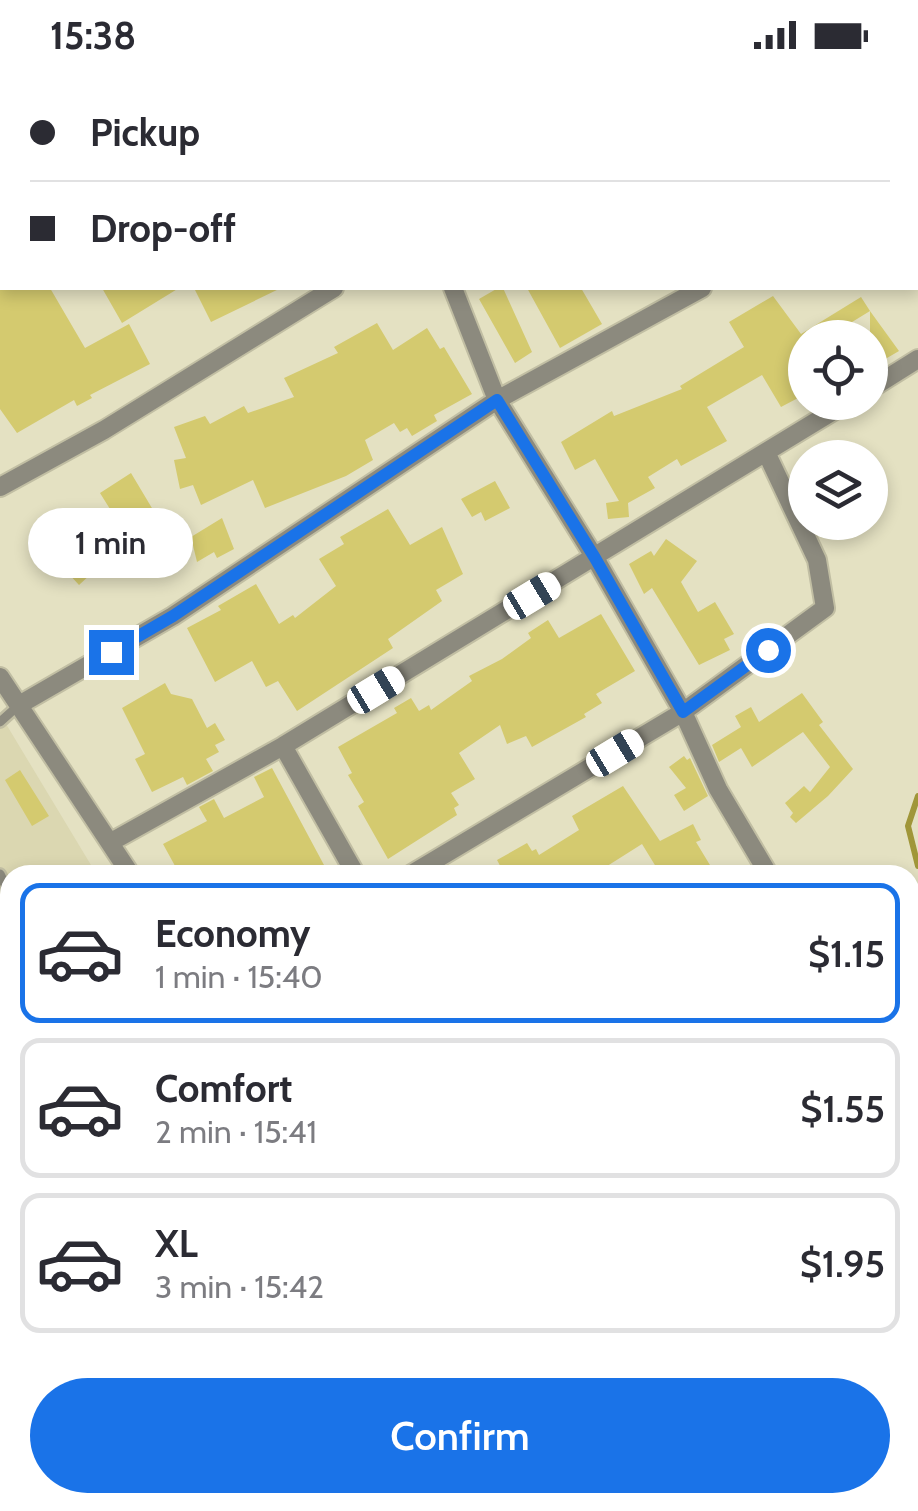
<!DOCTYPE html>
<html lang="en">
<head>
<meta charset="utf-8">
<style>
  :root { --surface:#fff; --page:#f2f2f3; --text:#2b2b33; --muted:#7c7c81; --line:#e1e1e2; --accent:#1a73e8 }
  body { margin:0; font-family:Cabin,sans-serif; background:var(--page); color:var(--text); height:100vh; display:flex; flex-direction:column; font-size:38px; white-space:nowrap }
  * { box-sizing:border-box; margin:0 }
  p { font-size:32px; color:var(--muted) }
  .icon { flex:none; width:55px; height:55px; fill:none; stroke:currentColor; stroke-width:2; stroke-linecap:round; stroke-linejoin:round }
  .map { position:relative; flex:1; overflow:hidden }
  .side { position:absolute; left:0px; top:795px; width:920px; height:648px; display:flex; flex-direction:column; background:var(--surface); border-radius:30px 30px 0 0; box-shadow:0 5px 15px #0003 }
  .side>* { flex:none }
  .hud { position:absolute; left:0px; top:0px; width:920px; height:220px; box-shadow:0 5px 15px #0003; display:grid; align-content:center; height:220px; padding:0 30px; background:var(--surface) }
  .fabs { position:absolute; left:788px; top:250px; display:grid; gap:20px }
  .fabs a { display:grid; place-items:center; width:100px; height:100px; border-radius:50%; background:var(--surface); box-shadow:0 5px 15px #0003; font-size:50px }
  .end { position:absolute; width:45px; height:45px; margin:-22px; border:12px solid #1a73e8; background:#fff; box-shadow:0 0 0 5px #fff }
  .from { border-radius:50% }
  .bubble { position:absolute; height:70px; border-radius:35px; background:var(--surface); box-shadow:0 5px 15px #0003; font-size:32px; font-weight:600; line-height:70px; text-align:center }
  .car { position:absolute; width:30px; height:60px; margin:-30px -15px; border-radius:12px; box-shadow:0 0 8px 2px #0007; background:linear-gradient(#fff 24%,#345 0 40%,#fff 0 76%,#345 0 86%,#fff 0) }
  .hud b { display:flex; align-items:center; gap:35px; height:95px; font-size:38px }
  .hud b+b { border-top:2px solid var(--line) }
  .hud i { width:25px; height:25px; background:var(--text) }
  ul { padding:18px 0 0; list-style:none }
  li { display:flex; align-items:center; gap:30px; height:140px; margin:0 20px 15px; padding:0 10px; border:5px solid var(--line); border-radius:20px }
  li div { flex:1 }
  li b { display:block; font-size:38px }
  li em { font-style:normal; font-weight:600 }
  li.selected { border-color:var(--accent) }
  li>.icon { width:90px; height:90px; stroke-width:1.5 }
  .primary-button { display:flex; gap:20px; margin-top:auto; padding:20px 30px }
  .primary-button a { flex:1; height:115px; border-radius:60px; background:var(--accent); color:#fff; font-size:40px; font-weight:600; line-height:115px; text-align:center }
  .status { display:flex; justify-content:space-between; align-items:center; height:70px; padding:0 50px; background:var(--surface); direction:ltr }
  .status svg { height:28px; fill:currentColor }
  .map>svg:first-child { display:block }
  .built { fill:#dbd7b1 }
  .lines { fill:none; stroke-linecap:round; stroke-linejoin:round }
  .stream { stroke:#a09639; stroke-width:6 }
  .building { fill:#d4ca6f }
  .service-casing { stroke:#c1bea3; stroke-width:14 }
  .minor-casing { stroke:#c1bea3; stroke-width:22 }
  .service { stroke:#8c8a7e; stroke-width:9 }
  .minor { stroke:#8c8a7e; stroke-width:18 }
  .route { stroke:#1a73e8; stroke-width:12 }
</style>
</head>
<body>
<div class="status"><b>15:38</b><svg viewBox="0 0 49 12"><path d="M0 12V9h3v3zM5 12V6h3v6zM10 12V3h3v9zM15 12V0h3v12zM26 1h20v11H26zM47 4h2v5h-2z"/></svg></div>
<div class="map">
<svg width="918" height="1441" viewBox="0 0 918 1441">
  <rect width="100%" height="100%" fill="#e4e1c2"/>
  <path class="built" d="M 0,644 L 97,805 L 10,805 L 10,1029 L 0,1035 Z"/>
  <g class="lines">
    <path class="stream" d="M 918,726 L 908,756 L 918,796"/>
  </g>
  <path class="building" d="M 0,218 L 50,218 L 85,278 L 129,254 L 150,294 L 90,325 L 92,328 L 77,336 L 74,330 L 17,363 L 0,339 Z
    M 102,218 L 179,218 L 122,253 Z
    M 194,218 L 281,218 L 211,252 Z
    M 498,218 L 503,218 L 532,282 L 515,293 L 479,229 Z
    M 527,218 L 581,218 L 602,254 L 560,278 Z
    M 773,226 L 801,264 L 861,227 L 870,241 L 826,268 L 803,268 L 805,311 L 792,319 L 798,328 L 781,337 L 762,305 L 707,337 L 727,371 L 681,396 L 677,389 L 648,407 L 655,418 L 628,433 L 629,447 L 608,449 L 606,433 L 619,431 L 595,389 L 575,400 L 561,372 L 612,341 L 614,346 L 682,319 L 680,316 L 744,277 L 729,252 Z
    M 870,241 L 899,281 L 870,298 Z
    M 377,253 L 393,280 L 427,258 L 440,279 L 444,277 L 472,324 L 434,345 L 437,351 L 412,366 L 407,358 L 400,362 L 394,353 L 365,370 L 373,390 L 346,406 L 265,438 L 253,410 L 201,435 L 193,415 L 180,419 L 174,390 L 186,388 L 174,357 L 205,346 L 210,354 L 244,336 L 248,343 L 294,327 L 284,308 L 338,283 L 334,277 Z
    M 131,403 L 174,475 L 143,492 L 100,423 Z
    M 495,411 L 510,438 L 485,451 L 481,442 L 472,447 L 461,429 Z
    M 388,439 L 410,475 L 442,457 L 463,504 L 436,520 L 442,531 L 388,569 L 393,578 L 297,641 L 278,611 L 266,617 L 252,591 L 215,612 L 187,558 L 221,540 L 218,536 L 256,514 L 279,554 L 293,545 L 295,548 L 336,516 L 319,489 L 344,474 L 340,467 Z
    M 222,448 L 234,479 L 217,488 L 214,482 L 197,492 L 191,467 Z
    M 666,469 L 697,491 L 681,512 L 698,542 L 715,532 L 734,564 L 724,569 L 730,580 L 699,595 L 652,518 L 644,524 L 629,494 L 651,481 L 654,486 Z
    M 93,480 L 104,492 L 79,515 L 68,503 Z
    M 601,544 L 635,601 L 596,624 L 602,633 L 584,644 L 586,647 L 532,677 L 526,666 L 507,674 L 500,655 L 459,683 L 475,709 L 451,723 L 459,735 L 454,738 L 457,745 L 388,789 L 358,736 L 364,732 L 348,705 L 352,703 L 338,677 L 397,643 L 394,638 L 411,628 L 419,641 L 429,635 L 431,640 L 472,611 L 469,606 L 502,589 L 531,568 L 528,563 L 548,550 L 559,568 Z
    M 165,613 L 171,624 L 192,629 L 207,658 L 215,653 L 225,670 L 215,675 L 219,682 L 206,689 L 213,701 L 187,715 L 183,707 L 152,722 L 135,689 L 145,684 L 122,638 Z
    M 802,623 L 823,652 L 819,655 L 853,699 L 828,726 L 796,753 L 790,747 L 793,743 L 785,733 L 804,716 L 810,722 L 830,697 L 803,662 L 752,697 L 741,678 L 719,692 L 712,675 L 741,657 L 735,646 L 751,637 L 759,652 Z
    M 684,686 L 687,690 L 690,688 L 708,726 L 684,741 L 674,725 L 686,718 L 669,697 Z
    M 272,698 L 324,795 L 304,805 L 180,805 L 163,774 L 207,751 L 199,737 L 214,729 L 224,748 L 264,727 L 254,707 Z
    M 20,700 L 49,746 L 32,756 L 5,710 Z
    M 623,716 L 660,771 L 693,754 L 701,770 L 696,772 L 716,805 L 661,805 L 642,774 L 593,805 L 505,805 L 497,790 L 527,773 L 532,781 L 536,779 L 539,785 L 579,760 L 572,746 Z"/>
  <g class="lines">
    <g class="service-casing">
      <path id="service" d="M 0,652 L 19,635
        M 0,804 L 10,825"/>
    </g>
    <g class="minor-casing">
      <path id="minor" d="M 331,0 L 332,2
        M 257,2 L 261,0
        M 742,2 L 746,0
        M 918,140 L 918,141
        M 0,161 L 2,159
        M 453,218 L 497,330 L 595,488 L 683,642 L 718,719 L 769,805
        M 870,319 L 918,289
        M 0,417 L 104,360 L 334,218
        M 0,607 L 131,805
        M 19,635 L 173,546 L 497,330 L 702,218
        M 283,676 L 356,805
        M 111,772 L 283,676 L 848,332
        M 410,805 L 683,642 L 825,538 L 817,490 L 766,382
        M 910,903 L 918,912
        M 910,945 L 918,941
        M 0,1052 L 10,1046
        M 910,1136 L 918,1131
        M 0,1250 L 10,1244
        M 253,1432 L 258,1441
        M 451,1432 L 456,1441
        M 750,1432 L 752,1441
        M 840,1432 L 854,1441
        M 17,1441 L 31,1432
        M 507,1441 L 507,1432"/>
    </g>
    <use href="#service" class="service"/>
    <use href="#minor" class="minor"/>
  </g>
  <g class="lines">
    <path class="route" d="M 111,582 L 173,546 L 497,330 L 595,488 L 683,642 L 768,580"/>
  </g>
</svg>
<div class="fabs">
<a><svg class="icon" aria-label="locate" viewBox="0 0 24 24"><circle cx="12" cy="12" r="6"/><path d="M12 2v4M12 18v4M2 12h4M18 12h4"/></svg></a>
<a><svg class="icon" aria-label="layers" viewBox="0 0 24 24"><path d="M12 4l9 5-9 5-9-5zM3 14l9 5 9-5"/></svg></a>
</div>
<i class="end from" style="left:768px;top:580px"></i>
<i class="end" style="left:111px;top:582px"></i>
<div class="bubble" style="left:28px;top:438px;width:165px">1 min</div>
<i class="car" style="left:532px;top:526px;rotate:59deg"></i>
<i class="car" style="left:376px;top:620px;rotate:59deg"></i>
<i class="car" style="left:615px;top:683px;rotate:59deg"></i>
<div class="hud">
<b><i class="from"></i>Pickup</b>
<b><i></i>Drop-off</b>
</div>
<section class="side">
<ul>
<li class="selected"><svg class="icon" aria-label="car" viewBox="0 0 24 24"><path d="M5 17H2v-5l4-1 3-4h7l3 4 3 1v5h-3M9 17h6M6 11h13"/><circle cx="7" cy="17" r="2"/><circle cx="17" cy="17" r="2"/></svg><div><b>Economy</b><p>1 min · 15:40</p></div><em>$1.15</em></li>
<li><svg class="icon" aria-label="car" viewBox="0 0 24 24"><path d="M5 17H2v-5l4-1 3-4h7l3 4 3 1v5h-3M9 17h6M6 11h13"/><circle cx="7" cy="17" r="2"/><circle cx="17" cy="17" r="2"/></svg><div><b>Comfort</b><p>2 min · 15:41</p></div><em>$1.55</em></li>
<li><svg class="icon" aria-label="car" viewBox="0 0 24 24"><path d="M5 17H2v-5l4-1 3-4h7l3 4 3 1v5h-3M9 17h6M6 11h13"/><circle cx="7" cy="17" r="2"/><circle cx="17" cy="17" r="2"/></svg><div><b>XL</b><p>3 min · 15:42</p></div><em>$1.95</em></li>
</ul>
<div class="primary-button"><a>Confirm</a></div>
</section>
</div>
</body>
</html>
